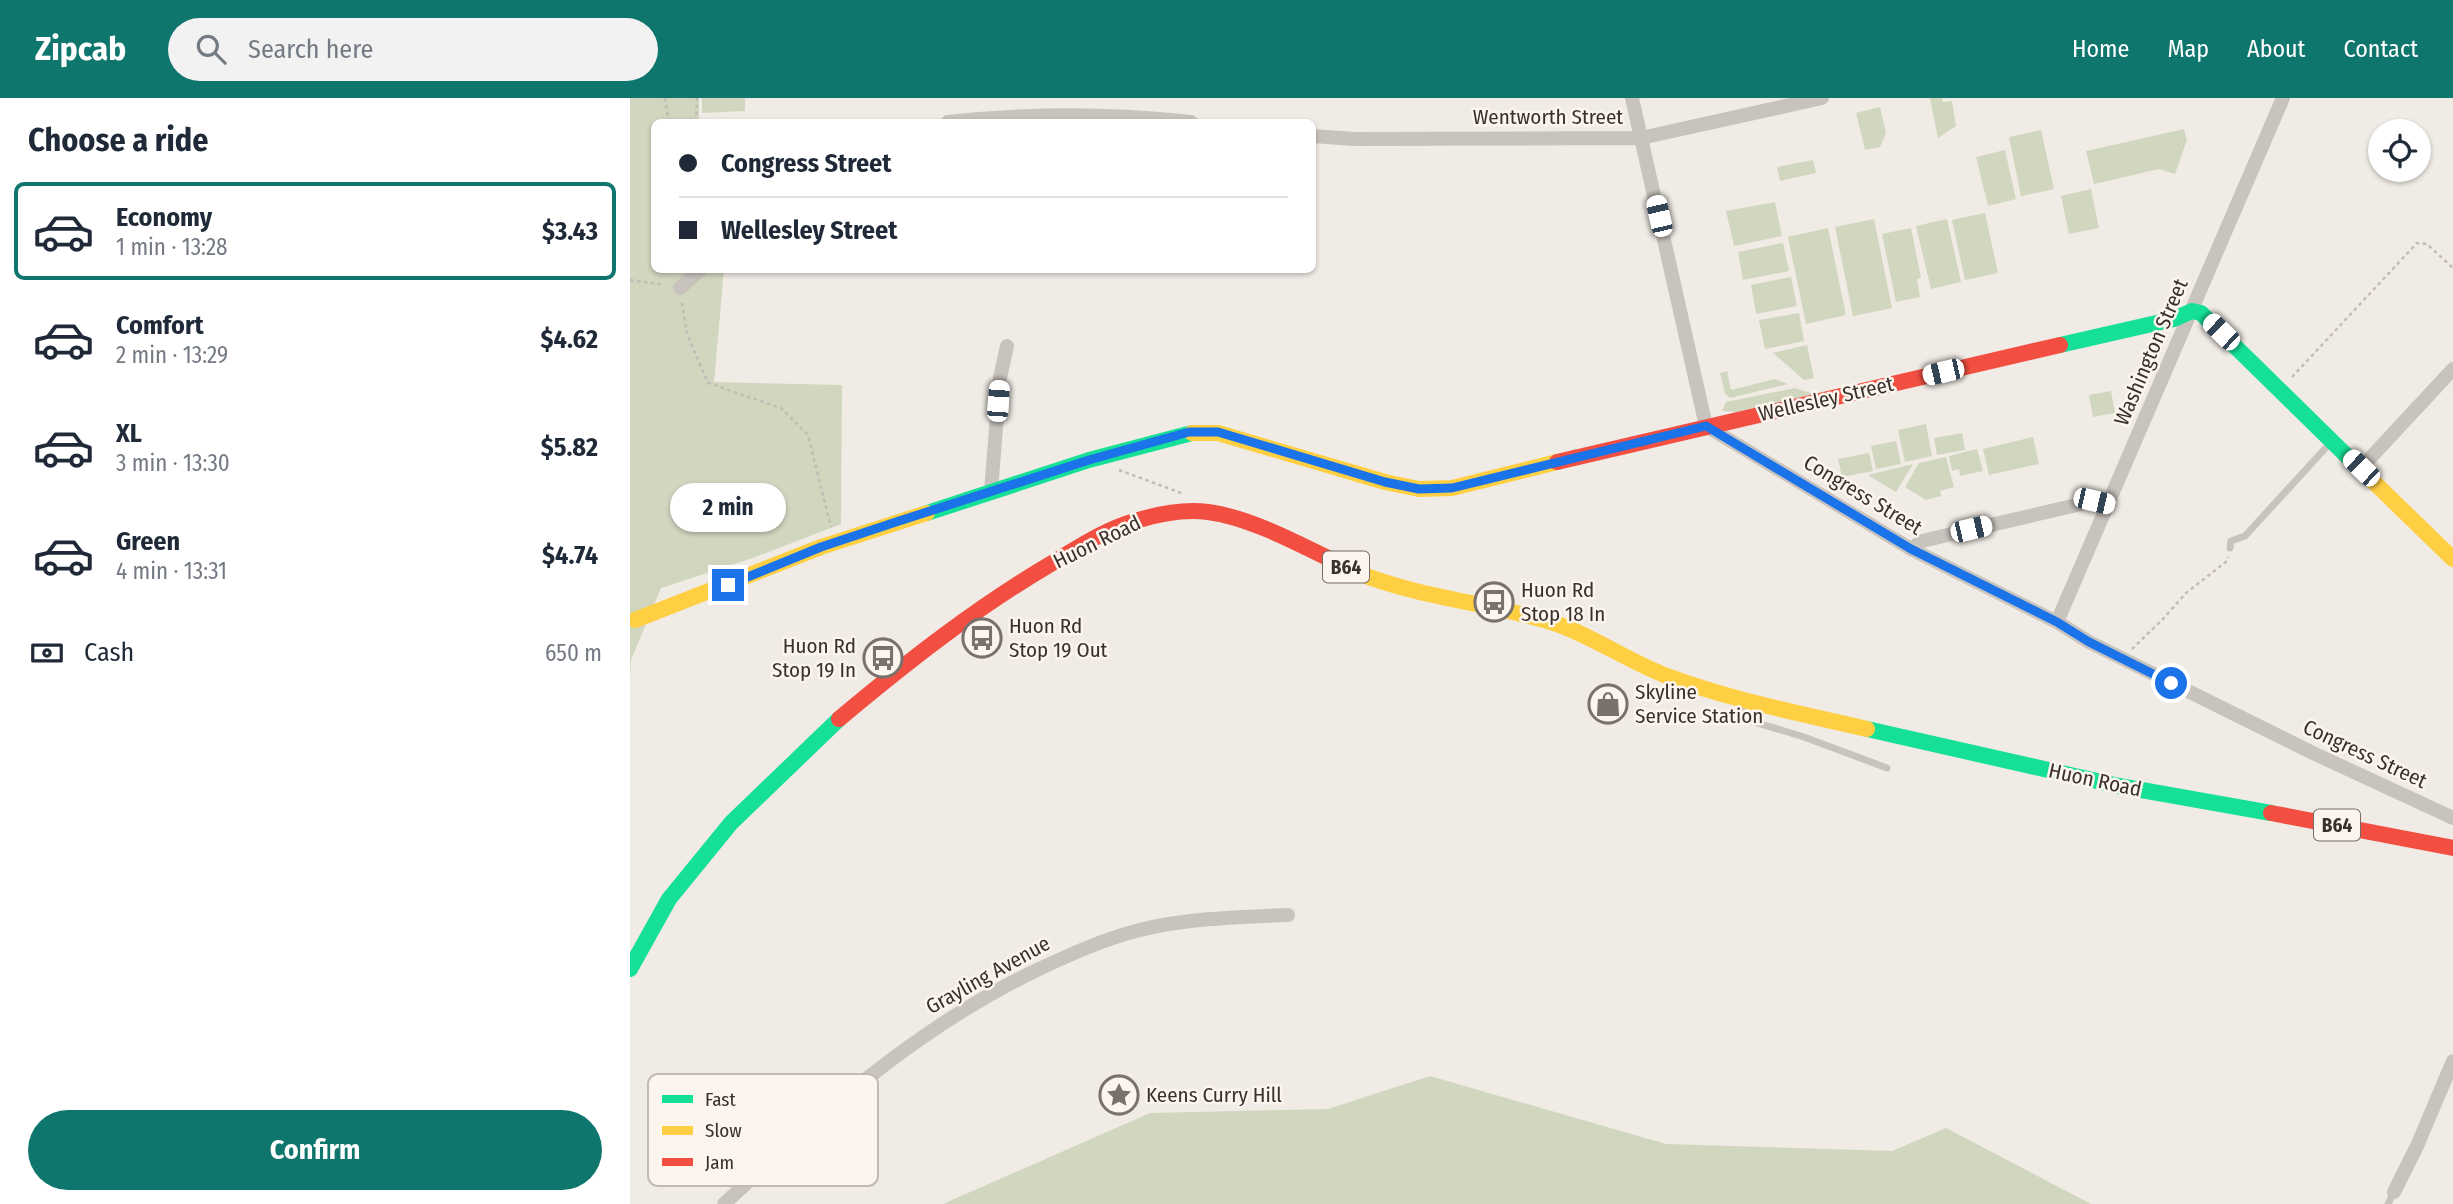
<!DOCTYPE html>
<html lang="en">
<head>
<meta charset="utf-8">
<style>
  :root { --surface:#fff; --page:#f2f2f3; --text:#1f2937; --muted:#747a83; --line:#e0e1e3; --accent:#0f766e }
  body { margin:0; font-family:"Fira Sans Condensed",sans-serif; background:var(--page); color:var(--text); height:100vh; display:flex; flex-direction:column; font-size:26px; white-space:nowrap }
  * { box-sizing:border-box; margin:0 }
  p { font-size:23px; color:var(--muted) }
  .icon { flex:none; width:38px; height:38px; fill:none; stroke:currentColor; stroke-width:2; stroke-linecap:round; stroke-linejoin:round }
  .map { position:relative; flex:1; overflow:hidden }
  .sheet { display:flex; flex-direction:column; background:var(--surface); width:630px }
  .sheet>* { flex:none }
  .guide { position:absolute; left:21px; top:21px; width:665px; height:154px; border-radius:10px; box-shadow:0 2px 5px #0004; display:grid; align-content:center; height:154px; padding:0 28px; background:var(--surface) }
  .tools { position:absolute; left:1738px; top:21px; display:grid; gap:14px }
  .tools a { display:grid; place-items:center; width:63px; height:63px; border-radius:50%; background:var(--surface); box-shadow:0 2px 5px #0004; font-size:35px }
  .end { position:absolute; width:32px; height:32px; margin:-16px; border:9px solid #1a73e8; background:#fff; box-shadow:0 0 0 4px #fff }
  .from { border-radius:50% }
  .bubble { position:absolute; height:49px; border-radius:24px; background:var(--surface); box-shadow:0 2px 5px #0004; font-size:23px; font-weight:700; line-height:49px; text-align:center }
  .car { position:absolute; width:21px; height:42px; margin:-21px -10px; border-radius:9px; box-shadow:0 0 5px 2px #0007; background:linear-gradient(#fff 24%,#345 0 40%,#fff 0 76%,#345 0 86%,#fff 0) }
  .guide b { display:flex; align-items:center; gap:24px; height:66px; font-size:26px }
  .guide b+b { border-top:2px solid var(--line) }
  .guide i { width:18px; height:18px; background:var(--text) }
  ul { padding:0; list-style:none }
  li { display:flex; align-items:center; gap:21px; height:98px; margin:0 14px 10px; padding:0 14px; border:4px solid transparent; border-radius:10px }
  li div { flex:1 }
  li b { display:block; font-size:26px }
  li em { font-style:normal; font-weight:700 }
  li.on { border-color:var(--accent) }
  li>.icon { width:63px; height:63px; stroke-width:1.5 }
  h2 { padding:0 28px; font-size:32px; line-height:84px }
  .pay { display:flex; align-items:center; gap:18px; height:77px; padding:0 28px; font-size:26px }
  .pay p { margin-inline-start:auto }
  .action { display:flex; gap:14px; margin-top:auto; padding:14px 28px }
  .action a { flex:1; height:80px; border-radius:42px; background:var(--accent); color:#fff; font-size:28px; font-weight:700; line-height:80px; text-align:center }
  header { display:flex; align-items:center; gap:42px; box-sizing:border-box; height:98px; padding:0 35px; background:var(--accent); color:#fff }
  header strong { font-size:33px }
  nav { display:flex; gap:38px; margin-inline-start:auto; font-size:24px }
  .search { width:490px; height:63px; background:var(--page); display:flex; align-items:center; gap:18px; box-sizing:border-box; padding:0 24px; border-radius:38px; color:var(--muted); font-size:26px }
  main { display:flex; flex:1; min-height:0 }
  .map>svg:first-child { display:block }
  .green { fill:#d1d6bf }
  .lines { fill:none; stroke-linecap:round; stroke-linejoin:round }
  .path { stroke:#c2bbb6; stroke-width:2.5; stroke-dasharray:3.5 3.5; stroke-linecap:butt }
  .lane { stroke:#c9c3be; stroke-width:7 }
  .street { stroke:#c9c3be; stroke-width:14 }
  .fast { stroke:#16e098; stroke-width:16 }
  .slow { stroke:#ffcf43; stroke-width:16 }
  .jam { stroke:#f24e42; stroke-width:16 }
  .route { stroke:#1a73e8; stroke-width:9 }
  .labels { text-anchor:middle; stroke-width:5; stroke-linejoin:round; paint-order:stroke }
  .shield { fill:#fbf5ee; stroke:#756b66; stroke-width:2 }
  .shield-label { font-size:19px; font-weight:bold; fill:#3b302b }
  .street-label { font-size:21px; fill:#3b302b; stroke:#fbf5ee }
  .poi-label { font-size:21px; fill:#3b302b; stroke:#fbf5ee; text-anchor:start }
  .key { fill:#fbf5ee; stroke:#c1bab4; stroke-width:2 }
  .key-label { font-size:19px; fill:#3b302b }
</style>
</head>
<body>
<header>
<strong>Zipcab</strong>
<div class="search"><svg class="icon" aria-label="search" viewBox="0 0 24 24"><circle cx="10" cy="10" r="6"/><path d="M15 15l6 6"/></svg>Search here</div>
<nav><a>Home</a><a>Map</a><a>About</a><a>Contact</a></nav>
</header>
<main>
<section class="sheet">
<h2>Choose a ride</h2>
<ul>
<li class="on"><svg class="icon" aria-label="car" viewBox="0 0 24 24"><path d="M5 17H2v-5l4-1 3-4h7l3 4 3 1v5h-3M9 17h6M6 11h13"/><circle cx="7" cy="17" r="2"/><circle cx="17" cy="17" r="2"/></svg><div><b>Economy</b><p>1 min · 13:28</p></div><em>$3.43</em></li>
<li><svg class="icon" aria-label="car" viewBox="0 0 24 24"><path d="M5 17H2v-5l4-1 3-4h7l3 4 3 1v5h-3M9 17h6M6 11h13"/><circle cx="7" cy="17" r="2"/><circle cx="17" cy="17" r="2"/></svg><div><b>Comfort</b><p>2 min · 13:29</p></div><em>$4.62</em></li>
<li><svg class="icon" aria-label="car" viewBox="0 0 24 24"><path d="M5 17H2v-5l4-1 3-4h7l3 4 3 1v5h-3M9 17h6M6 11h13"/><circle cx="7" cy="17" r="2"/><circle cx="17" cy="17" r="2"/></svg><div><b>XL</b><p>3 min · 13:30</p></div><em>$5.82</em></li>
<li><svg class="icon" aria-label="car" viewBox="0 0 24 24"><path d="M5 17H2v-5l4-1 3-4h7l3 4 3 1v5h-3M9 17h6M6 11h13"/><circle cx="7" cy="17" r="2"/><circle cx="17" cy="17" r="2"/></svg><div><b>Green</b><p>4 min · 13:31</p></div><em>$4.74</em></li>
</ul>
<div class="pay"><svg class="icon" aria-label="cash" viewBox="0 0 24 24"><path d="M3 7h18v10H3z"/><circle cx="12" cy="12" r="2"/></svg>Cash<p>650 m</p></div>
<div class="action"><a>Confirm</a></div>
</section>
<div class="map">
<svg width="1823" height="1106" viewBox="0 0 1823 1106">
  <rect width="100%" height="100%" fill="#f0ebe5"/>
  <path class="green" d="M 0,0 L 69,0 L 69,24 L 24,24 L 24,172 L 94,172 L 84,284 L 212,287 L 211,426 L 120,461 L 31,490 L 1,562 L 0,577 Z
    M 72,0 L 115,0 L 115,13 L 72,15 Z
    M 1300,0 L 1312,0 L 1313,4 L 1322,3 L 1326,28 L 1308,40 Z
    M 1250,9 L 1256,35 L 1250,49 L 1235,52 L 1226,15 Z
    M 1554,31 L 1557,42 L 1545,76 L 1529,71 L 1464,86 L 1456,53 Z
    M 1411,32 L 1424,91 L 1391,98 L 1379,39 Z
    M 1375,52 L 1386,101 L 1358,108 L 1346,59 Z
    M 1183,62 L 1186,75 L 1150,83 L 1147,69 Z
    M 1461,91 L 1469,130 L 1439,136 L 1431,98 Z
    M 1145,104 L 1152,138 L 1104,148 L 1096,113 Z
    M 1355,115 L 1368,175 L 1335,182 L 1322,122 Z
    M 1244,121 L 1262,210 L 1223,218 L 1205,129 Z
    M 1317,121 L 1331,184 L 1301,191 L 1286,128 Z
    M 1198,130 L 1216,217 L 1176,226 L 1158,139 Z
    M 1281,130 L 1291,180 L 1287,181 L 1290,199 L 1266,204 L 1252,136 Z
    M 1153,145 L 1159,173 L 1113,182 L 1108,154 Z
    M 1161,179 L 1167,208 L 1126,216 L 1121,187 Z
    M 1169,215 L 1174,243 L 1135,251 L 1129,222 Z
    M 1177,247 L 1184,280 L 1174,282 L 1143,255 Z
    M 1097,273 L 1101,292 L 1145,281 L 1158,286 L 1100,300 L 1095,296 L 1090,275 Z
    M 1165,290 L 1184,296 L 1107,314 L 1092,313 L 1096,304 Z
    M 1481,293 L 1485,315 L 1463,319 L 1459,297 Z
    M 1296,326 L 1302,358 L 1275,364 L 1268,332 Z
    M 1332,335 L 1335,352 L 1307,357 L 1304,340 Z
    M 1403,339 L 1409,366 L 1359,377 L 1353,351 Z
    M 1266,343 L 1271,366 L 1246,371 L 1241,348 Z
    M 1347,351 L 1353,373 L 1330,378 L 1329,371 L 1322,373 L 1319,358 Z
    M 1239,355 L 1243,373 L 1212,379 L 1208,361 Z
    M 1316,359 L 1324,389 L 1310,393 L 1311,398 L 1296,402 L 1275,389 L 1289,365 Z
    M 1283,366 L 1266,394 L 1238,377 Z
    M 800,978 L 1036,1046 L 1262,1053 L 1316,1030 L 1461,1106 L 313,1106 L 520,1015 L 698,1011 Z"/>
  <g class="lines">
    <path class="path" d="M 35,0 L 39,24
      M 66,24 L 67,0
      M 0,182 L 35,187
      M 52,205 L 57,236 L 78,285 L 151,310 L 178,337 L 201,429
      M 1662,279 L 1787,145 L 1797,146 L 1823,170
      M 489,372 L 554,396
      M 1502,551 L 1533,521 L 1556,495 L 1597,463 L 1598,459"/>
    <path class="lane" d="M 1600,450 L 1601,443 L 1615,438 L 1702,343
      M 1111,605 L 1113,617 L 1121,623 L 1174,639 L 1257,670
      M 1758,1106 L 1764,1094"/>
    <path class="street" d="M 1002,0 L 1076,328 L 1281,451 L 1427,524 L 1459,544 L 1683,655 L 1823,720
      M 318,24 C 399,15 480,15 561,24
      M 682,38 L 725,41 L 1011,40 L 1192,0
      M 50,190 L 70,172
      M 1731,370 L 1823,271
      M 361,393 L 370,280 L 377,248
      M 1281,451 L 1292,443 L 1464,403 L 1479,406
      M 1427,524 L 1653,0
      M 1764,1094 L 1787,1048 L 1823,963
      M 94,1106 C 192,1015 286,930 407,872 C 441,856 474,841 510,832 C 558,820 609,819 658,817"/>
    <path class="fast" d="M 1430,247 L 1544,221 L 1562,213 L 1571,215 L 1721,362
      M 297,415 L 459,362 L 562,335
      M 1237,631 L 1489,688 L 1641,715
      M 0,871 L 39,801 L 101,725 L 209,621"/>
    <path class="slow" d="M 562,335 L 588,335 L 755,384 L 789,391 L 822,390 L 927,364
      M 1721,362 L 1823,461
      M 731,476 C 792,500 859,505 921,524 C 962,537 997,563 1037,578 C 1101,602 1169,615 1237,631
      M 5,522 L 191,449 L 297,415"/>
    <path class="jam" d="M 927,364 L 1430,247
      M 209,621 C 277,564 347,509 424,464 C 449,449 476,431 505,423 C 528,416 554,411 578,414 C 626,420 687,456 731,476
      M 1641,715 L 1823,750"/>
  </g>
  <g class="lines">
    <path class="route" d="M 98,487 L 191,449 L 269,423 L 459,362 L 559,334 L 588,334 L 755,384 L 789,391 L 822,390 L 1076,328 L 1281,451 L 1427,524 L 1459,544 L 1541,585"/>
  </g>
  <defs>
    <g id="bus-ring" transform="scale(2.0125)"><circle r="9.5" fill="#fbf5ee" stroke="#7a716c" stroke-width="1.5"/><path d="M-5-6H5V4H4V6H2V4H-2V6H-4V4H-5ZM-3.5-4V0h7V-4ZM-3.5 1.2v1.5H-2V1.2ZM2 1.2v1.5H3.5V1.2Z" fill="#7a716c"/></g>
    <g id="shop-ring" transform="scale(2.0125)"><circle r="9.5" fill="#fbf5ee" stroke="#7a716c" stroke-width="1.5"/><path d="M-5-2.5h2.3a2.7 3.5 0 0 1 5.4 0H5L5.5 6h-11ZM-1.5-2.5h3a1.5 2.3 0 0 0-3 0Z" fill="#7a716c"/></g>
    <g id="sight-ring" transform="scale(2.0125)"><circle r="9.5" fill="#fbf5ee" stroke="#7a716c" stroke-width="1.5"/><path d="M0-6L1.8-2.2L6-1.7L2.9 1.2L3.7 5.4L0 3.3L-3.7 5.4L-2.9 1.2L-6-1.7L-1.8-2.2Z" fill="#7a716c"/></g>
  </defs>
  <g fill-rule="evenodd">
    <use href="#bus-ring" x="864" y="504"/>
    <use href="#bus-ring" x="352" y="540"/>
    <use href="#bus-ring" x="253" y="560"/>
    <use href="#shop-ring" x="978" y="606"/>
    <use href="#sight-ring" x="489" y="997"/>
  </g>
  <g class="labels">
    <g class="shield">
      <rect x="693" y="453.5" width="46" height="31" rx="5"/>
      <rect x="1684" y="711.5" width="46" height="31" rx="5"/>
    </g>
    <g class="shield-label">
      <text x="716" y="476">B64</text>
      <text x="1707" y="734">B64</text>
    </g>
    <g class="street-label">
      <text x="918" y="26">Wentworth Street</text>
      <text transform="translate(1521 254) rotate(-67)" y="7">Washington Street</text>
      <text transform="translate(1196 301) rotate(-13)" y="7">Wellesley Street</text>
      <text transform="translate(1233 397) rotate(31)" y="7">Congress Street</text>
      <text transform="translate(467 444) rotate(-26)" y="7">Huon Road</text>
      <text transform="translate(1735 656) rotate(25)" y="7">Congress Street</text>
      <text transform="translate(1465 682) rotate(12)" y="7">Huon Road</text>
      <text transform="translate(358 877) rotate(-29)" y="7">Grayling Avenue</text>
    </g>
    <g class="poi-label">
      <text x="891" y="499">Huon Rd<tspan x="891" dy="24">Stop 18 In</tspan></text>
      <text x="379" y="535">Huon Rd<tspan x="379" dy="24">Stop 19 Out</tspan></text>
      <text x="226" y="555" text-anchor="end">Huon Rd<tspan x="226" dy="24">Stop 19 In</tspan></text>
      <text x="1005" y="601">Skyline<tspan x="1005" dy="24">Service Station</tspan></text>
      <text x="516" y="1004">Keens Curry Hill</text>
    </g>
  </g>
  <rect x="18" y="976" width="230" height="112" rx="10" class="key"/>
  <rect x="32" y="997" width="31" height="8" fill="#16e098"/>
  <rect x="32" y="1028" width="31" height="9" fill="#ffcf43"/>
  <rect x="32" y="1060" width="31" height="8" fill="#f24e42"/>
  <g class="key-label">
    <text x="75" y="1008">Fast</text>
    <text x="75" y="1039">Slow</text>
    <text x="75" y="1071">Jam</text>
  </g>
</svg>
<div class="tools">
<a><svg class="icon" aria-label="locate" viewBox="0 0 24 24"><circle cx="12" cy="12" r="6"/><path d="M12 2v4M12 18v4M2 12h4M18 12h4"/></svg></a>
</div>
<i class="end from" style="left:1541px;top:585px"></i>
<i class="end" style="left:98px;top:487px"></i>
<div class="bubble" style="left:40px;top:385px;width:116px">2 min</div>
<i class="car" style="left:1029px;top:118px;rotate:347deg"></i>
<i class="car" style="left:1591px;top:234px;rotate:314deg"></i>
<i class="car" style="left:1313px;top:274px;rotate:257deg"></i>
<i class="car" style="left:368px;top:303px;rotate:4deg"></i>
<i class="car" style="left:1731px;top:370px;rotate:314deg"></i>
<i class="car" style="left:1464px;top:403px;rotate:103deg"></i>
<i class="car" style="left:1341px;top:431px;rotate:77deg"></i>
<div class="guide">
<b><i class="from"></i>Congress Street</b>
<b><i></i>Wellesley Street</b>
</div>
</div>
</main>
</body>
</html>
